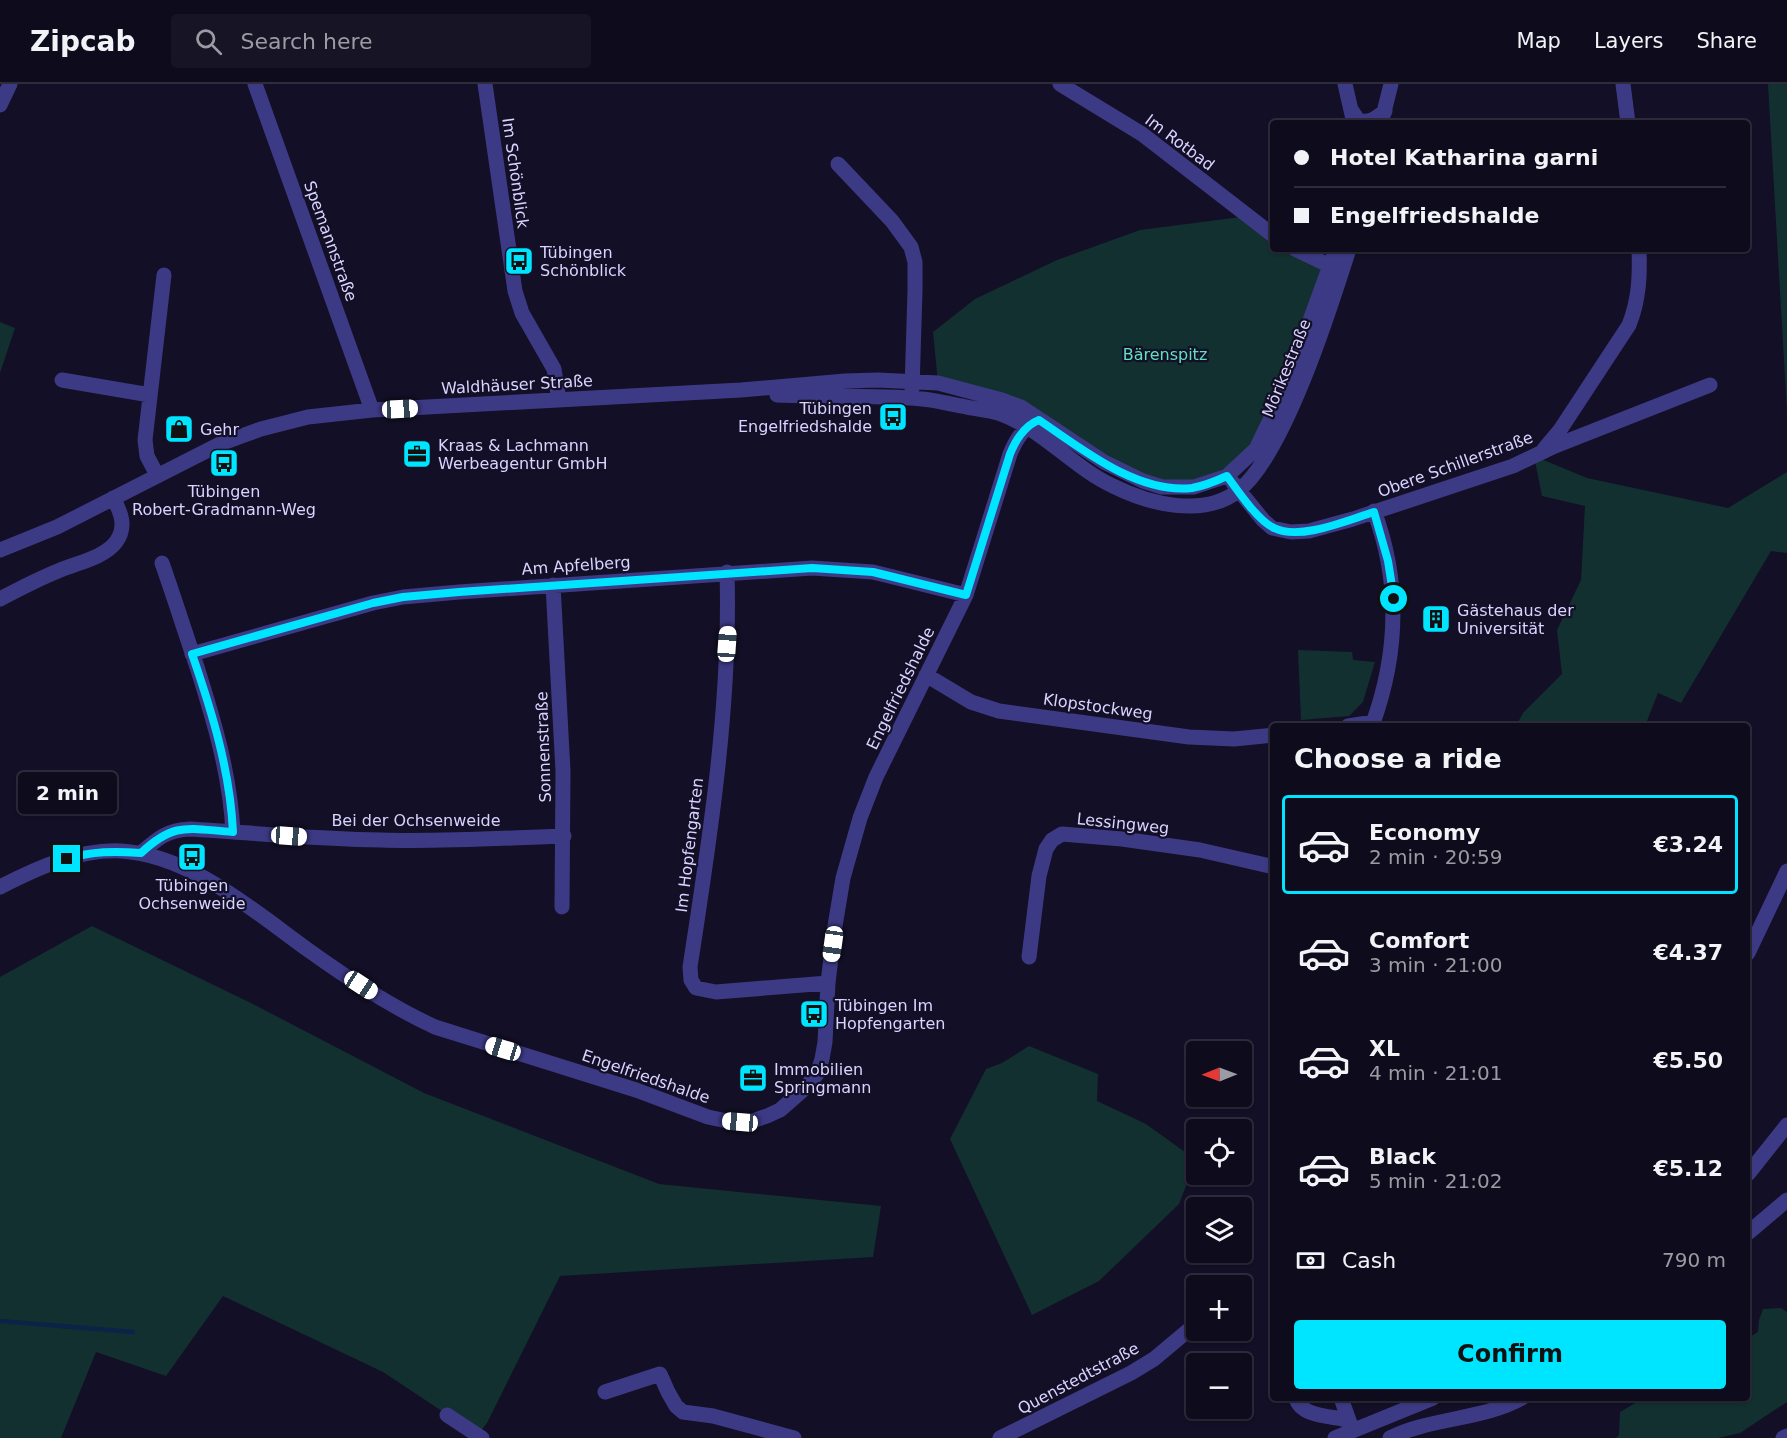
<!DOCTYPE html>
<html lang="en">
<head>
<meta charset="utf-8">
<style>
  :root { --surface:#0e0b1c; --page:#171425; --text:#f1f3f6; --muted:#9b9ba3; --line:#2e2b3b; --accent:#00e5ff }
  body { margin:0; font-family:"DejaVu Sans",sans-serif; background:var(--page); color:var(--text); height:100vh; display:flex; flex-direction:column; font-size:22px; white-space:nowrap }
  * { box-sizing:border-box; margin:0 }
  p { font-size:20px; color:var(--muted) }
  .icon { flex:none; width:33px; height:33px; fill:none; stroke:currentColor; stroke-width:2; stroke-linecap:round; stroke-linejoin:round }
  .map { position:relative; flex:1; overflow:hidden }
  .sheet { position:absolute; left:1270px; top:639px; width:480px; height:678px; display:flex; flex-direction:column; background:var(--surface); border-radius:6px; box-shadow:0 2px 4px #0004,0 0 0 2px var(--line) }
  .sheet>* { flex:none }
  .guide { position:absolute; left:1270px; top:36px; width:480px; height:132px; border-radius:6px; box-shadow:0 2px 4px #0004,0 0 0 2px var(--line); display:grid; align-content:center; height:132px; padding:0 24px; background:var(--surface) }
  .needle { width:39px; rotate:269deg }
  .tools { position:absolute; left:1186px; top:957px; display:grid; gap:12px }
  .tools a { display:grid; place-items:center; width:66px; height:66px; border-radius:6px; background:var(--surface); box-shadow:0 2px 4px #0004,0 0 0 2px var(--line); font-size:30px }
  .end { position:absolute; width:27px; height:27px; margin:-14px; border:8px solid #00e5ff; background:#111; box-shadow:0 0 0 3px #111 }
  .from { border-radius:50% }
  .bubble { position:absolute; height:42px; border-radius:6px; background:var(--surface); box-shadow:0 2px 4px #0004,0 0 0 2px var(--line); font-size:20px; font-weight:800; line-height:42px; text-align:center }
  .car { position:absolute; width:18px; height:36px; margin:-18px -9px; border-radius:8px; box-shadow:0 0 4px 2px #0007; background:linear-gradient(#fff 24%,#345 0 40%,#fff 0 76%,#345 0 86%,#fff 0) }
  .guide b { display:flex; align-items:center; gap:21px; height:57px; font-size:22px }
  .guide b+b { border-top:2px solid var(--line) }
  .guide i { width:15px; height:15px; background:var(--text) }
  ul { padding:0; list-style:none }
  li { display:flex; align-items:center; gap:18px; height:99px; margin:0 12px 9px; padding:0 12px; border:3px solid transparent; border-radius:6px }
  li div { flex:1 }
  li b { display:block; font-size:22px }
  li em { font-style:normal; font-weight:800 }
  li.current { border-color:var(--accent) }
  li>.icon { width:54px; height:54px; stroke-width:1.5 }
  h2 { padding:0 24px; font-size:27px; line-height:72px }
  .pay { display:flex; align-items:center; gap:15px; height:66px; padding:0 24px; font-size:22px }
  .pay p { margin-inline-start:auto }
  .action { display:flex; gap:12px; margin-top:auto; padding:12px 24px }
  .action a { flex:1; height:69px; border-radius:6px; background:var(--accent); color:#111; font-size:24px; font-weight:800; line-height:69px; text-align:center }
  header { display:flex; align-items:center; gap:36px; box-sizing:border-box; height:84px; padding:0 30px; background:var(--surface); border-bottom:2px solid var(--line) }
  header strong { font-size:28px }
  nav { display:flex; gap:33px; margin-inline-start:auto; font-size:21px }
  .search { width:420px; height:54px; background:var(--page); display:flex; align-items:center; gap:15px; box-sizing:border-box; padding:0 21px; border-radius:6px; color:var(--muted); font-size:22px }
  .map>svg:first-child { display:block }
  .green { fill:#12302f }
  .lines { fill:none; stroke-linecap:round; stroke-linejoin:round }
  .stream { stroke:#0c2248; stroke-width:4.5 }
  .minor { stroke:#3d3a85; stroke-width:15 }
  .route { stroke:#00e5ff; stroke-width:8 }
  .labels { text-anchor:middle; stroke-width:4.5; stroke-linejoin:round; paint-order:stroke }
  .street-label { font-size:16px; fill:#d9d4ff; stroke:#130f26 }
  .poi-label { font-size:16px; fill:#d9d4ff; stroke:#130f26; text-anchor:start }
  .park-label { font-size:16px; fill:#5fe0c0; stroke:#130f26 }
</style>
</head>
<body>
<header>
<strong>Zipcab</strong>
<div class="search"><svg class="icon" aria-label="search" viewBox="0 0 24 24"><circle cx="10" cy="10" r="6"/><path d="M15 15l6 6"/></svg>Search here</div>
<nav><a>Map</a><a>Layers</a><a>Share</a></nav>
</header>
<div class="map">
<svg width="1787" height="1354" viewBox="0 0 1787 1354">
  <rect width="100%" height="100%" fill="#130f26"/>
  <path class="green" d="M 1768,0 L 1787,0 L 1787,328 Z
    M 1241,133 L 1273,154 L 1274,165 L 1295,165 L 1331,180 L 1305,250 L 1244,377 L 1177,404 L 938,299 L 933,248 L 975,215 L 1057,176 L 1140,146 Z
    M 0,238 L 15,244 L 0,289 Z
    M 1534,372 L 1587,394 L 1728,424 L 1787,388 L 1787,469 L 1771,467 L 1681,619 L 1658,609 L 1647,637 L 1658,642 L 1516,642 L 1523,629 L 1562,590 L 1557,546 L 1581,496 L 1585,422 L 1542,412 Z
    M 1298,566 L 1352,568 L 1353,576 L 1375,578 L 1363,618 L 1349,632 L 1301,636 Z
    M 92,842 L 253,920 L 424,1009 L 659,1100 L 881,1122 L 873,1173 L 560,1192 L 487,1339 L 478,1351 L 383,1288 L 223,1212 L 166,1292 L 96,1268 L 61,1354 L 0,1354 L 0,893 Z
    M 1029,962 L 1098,990 L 1097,1017 L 1146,1040 L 1196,1076 L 1179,1120 L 1099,1197 L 1032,1231 L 950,1055 L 986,985 L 1002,979 Z
    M 1781,1224 L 1787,1228 L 1787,1318 L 1740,1349 L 1718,1354 L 1616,1354 L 1619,1351 L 1620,1328 L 1644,1314 L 1748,1314 L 1748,1254 L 1758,1248 L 1759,1236 L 1763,1225 Z"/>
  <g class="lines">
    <path class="stream" d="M 0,1237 L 133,1248"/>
    <path class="minor" d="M 255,0 L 372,326
      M 485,0 L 515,207 L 522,229 L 554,285 L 559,316
      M 1060,0 L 1142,50 L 1274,152
      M 1345,0 L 1353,35
      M 1623,0 L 1628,39
      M 0,21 L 10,0
      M 1352,27 L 1358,36 C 1369,40 1376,34 1385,27
      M 1382,36 L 1391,0
      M 838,80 L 892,137 L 911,163 L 915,178 L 915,207 L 912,305
      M 1295,165 L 1322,178 L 1340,182
      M 62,296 L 150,311
      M 777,311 C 825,313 874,311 922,315 C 936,316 949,320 962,322 C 974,325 987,326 998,329 C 1042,344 1072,383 1113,402 C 1149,420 1203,434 1238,407 C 1284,372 1331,222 1349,165
      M 1544,365 L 1560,346 L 1629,241 C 1639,216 1640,192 1639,165
      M 157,391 L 147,372 L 145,356 L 164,191
      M 1233,399 L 1263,436 L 1272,444 L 1291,448 L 1309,447 L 1353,435 L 1513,382 L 1555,362 L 1710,301
      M 0,466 L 57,443 L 220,360 L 261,345 L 308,333 L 372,326 L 741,306 L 845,297 L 878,296 L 938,299 L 1002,316 L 1021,323 L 1104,378 L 1143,397 L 1162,403 L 1194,403 L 1227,392 L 1256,365 L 1285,305 L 1336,165
      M 162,479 C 174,513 185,548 197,583 C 214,637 230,690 233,748
      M 727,488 C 731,619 710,754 690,883 L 691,896 L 696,904 L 716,908 L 828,899
      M 553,501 L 563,687 L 562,823
      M 0,515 C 19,505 38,495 58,487 C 76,479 104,474 116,458 C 127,443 121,428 113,414
      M 192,570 L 373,519 L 403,513 L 459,508 L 812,484 L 873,488 L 966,511
      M 926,591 L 971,618 L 999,627 L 1189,653 L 1234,655 L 1274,651
      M 1348,642 L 1374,638
      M 1372,642 C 1398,571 1401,499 1374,427
      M 141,769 C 158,754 167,746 190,745 C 254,749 317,755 381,756 C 442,758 503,754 564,752
      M 0,803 C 37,784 78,765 121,767 C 191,771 255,828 311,868 C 350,896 392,923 435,943 L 636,1006 L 708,1033 L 727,1037 L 752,1037 L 767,1032 L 780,1026 L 804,1005 L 817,990 L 822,975 L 825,958 L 828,899 L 834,848 L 843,794 L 860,734 L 876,693 L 966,511 L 1010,370 C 1016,355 1024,342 1039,336
      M 1748,869 L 1787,787
      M 1029,873 L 1039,792 L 1046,765 L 1052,756 L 1062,750 L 1122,755 L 1200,766 L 1274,783
      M 1748,1090 L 1787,1041
      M 1748,1149 L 1787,1116
      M 605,1308 L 660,1290 L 668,1308 L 676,1322 L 683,1328 L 713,1332 L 794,1354
      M 1296,1314 C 1301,1333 1332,1332 1348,1336
      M 1341,1314 L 1351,1342
      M 447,1331 L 482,1354
      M 1000,1354 L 1131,1289 L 1154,1275 L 1197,1239
      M 1335,1354 L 1433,1314
      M 1390,1354 C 1428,1334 1483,1336 1522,1314
      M 1783,1354 L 1787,1352"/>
  </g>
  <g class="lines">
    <path class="route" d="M 67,775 C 92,767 115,767 141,769 C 175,737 189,745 233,748 C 230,686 212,628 192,570 L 373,519 L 403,513 L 459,508 L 812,484 L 873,488 L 966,511 L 1010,370 C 1016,355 1024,342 1039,336 C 1082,365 1137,410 1192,404 C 1204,402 1216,397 1227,392 C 1238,407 1258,437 1274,444 C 1300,457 1348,436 1374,428 L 1388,477 L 1394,515"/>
  </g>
  <defs>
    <g id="bus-square" transform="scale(1.5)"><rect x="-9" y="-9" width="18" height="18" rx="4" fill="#00e5ff" stroke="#130f26"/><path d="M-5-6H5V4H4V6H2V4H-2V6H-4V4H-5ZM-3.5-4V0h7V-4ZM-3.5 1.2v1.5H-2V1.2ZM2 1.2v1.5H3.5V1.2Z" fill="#111"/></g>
    <g id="shop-square" transform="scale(1.5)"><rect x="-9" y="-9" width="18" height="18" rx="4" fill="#00e5ff" stroke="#130f26"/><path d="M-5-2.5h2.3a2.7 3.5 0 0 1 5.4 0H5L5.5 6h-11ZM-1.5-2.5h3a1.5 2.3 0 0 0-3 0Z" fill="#111"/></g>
    <g id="office-square" transform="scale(1.5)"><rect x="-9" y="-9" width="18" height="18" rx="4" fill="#00e5ff" stroke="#130f26"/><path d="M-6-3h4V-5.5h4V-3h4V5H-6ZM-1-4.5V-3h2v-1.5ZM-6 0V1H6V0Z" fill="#111"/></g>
    <g id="building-square" transform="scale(1.5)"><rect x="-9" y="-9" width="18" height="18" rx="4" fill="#00e5ff" stroke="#130f26"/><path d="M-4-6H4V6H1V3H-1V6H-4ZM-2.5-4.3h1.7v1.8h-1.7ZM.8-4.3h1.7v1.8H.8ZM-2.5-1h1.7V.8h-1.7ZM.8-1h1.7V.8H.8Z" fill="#111"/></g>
  </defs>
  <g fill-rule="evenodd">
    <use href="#bus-square" x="519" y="177"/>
    <use href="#bus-square" x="893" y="333"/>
    <use href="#shop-square" x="179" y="345"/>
    <use href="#office-square" x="417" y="370"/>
    <use href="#bus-square" x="224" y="379"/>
    <use href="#building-square" x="1436" y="535"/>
    <use href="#bus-square" x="192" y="773"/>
    <use href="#bus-square" x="814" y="930"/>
    <use href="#office-square" x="753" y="994"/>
  </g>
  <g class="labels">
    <g class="street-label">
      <text transform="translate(1180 58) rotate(37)" y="6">Im Rotbad</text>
      <text transform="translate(516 89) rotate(82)" y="6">Im Schönblick</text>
      <text transform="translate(331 157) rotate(70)" y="6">Spemannstraße</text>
      <text transform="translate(1286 284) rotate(-68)" y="6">Mörikestraße</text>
      <text transform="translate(517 300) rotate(-3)" y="6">Waldhäuser Straße</text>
      <text transform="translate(1455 380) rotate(-20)" y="6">Obere Schillerstraße</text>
      <text transform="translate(576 481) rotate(-4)" y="6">Am Apfelberg</text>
      <text transform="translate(900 604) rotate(-64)" y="6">Engelfriedshalde</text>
      <text transform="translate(1098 622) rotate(8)" y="6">Klopstockweg</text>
      <text transform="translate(543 663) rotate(-92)" y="6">Sonnenstraße</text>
      <text x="416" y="742">Bei der Ochsenweide</text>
      <text transform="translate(1123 739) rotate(6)" y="6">Lessingweg</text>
      <text transform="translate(689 761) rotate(-83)" y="6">Im Hopfengarten</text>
      <text transform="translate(646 992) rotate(19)" y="6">Engelfriedshalde</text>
      <text transform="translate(1078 1294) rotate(-28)" y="6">Quenstedtstraße</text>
    </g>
    <g class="poi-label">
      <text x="540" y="174">Tübingen<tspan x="540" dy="18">Schönblick</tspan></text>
      <text x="872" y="330" text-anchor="end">Tübingen<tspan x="872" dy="18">Engelfriedshalde</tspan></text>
      <text x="200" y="351">Gehr</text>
      <text x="438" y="367">Kraas &amp; Lachmann<tspan x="438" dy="18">Werbeagentur GmbH</tspan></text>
      <text x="224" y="413" text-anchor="middle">Tübingen<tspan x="224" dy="18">Robert-Gradmann-Weg</tspan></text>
      <text x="1457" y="532">Gästehaus der<tspan x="1457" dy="18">Universität</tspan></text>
      <text x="192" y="807" text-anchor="middle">Tübingen<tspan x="192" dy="18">Ochsenweide</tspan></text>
      <text x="835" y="927">Tübingen Im<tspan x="835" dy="18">Hopfengarten</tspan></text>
      <text x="774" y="991">Immobilien<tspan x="774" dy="18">Springmann</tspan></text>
    </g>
    <g class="park-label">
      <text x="1165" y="276">Bärenspitz</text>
    </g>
  </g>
</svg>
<div class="tools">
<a><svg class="needle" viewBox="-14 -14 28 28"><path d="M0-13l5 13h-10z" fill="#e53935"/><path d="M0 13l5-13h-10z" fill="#9b9ba3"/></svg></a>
<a><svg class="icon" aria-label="locate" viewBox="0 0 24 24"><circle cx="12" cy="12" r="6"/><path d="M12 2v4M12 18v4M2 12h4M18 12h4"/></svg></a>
<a><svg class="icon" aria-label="layers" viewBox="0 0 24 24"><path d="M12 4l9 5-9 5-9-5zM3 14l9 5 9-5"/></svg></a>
<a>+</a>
<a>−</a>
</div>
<i class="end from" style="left:1394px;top:515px"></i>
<i class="end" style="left:67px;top:775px"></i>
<div class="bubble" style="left:18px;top:688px;width:99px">2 min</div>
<i class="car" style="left:400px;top:325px;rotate:87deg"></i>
<i class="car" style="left:727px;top:560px;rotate:4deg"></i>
<i class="car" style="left:289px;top:752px;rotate:94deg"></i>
<i class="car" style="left:833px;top:860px;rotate:188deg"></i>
<i class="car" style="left:361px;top:901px;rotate:123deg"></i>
<i class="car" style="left:503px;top:965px;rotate:287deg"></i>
<i class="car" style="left:740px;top:1038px;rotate:275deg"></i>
<div class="guide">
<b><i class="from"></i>Hotel Katharina garni</b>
<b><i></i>Engelfriedshalde</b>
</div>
<section class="sheet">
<h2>Choose a ride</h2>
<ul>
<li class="current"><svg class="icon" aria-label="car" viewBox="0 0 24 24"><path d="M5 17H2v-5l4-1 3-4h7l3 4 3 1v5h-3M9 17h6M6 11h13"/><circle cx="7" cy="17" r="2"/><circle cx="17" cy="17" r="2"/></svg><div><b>Economy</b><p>2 min · 20:59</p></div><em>€3.24</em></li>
<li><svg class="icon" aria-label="car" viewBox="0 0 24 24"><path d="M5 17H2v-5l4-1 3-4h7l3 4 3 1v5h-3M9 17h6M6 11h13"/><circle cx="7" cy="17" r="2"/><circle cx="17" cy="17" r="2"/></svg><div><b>Comfort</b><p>3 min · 21:00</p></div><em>€4.37</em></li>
<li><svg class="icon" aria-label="car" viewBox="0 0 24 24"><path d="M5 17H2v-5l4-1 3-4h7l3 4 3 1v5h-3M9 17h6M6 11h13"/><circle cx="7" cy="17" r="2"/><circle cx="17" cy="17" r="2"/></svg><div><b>XL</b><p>4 min · 21:01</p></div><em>€5.50</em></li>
<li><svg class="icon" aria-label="car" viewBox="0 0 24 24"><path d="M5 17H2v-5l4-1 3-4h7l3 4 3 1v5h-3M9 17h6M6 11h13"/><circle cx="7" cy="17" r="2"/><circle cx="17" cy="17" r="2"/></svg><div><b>Black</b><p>5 min · 21:02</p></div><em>€5.12</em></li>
</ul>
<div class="pay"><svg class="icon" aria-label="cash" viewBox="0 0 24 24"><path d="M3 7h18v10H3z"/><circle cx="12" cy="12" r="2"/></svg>Cash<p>790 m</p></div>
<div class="action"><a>Confirm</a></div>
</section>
</div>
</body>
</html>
